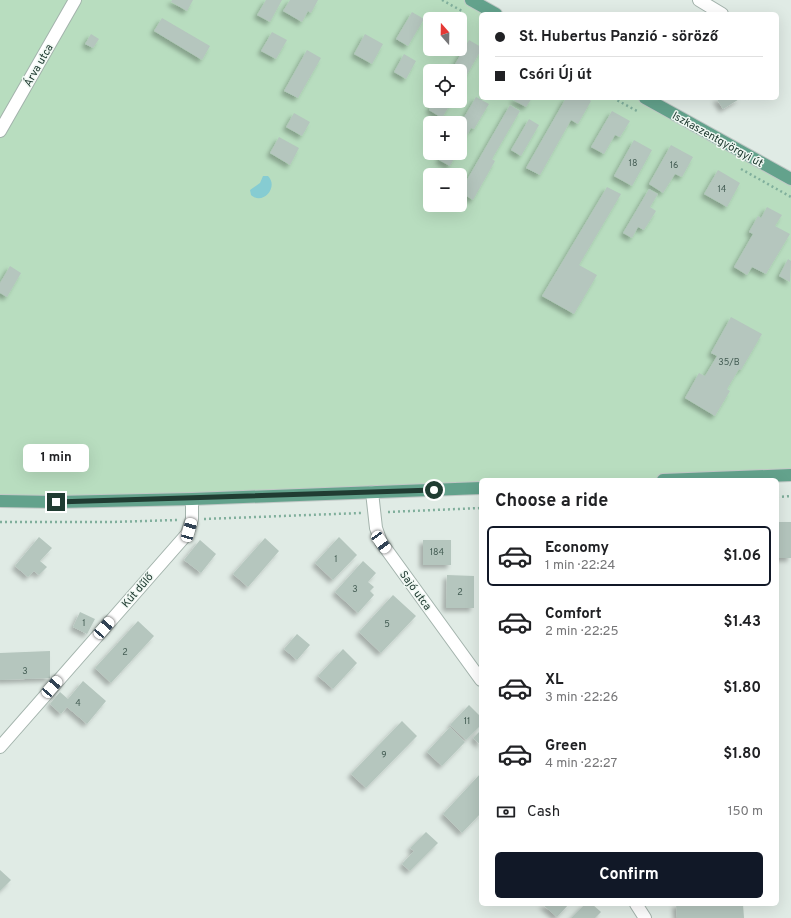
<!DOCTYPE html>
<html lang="en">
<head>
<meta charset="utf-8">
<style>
  :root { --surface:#fff; --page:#f6f6f6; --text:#202124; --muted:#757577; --line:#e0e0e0; --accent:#111827 }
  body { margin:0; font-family:Overpass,sans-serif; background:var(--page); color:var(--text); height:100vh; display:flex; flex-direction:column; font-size:15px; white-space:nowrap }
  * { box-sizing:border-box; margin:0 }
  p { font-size:13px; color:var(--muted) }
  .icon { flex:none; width:22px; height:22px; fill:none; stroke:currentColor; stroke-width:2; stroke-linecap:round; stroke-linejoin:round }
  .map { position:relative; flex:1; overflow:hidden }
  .side { position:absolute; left:479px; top:478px; width:300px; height:428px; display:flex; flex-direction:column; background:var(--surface); border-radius:6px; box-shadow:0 4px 16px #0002 }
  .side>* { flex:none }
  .hud { position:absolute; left:479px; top:12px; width:300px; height:88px; border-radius:6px; box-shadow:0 4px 16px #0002; display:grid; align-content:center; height:88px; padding:0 16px; background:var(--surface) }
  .needle { width:26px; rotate:340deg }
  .fabs { position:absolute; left:423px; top:12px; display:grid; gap:8px }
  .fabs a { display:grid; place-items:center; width:44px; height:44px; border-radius:6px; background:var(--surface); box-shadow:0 4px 16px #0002; font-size:20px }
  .end { position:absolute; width:18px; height:18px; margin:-9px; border:5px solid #203c32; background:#fff; box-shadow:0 0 0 2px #fff }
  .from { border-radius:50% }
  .bubble { position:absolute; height:28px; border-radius:6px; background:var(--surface); box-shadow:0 4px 16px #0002; font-size:13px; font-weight:700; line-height:28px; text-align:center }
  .car { position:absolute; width:12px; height:24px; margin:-12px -6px; border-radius:5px; box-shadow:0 0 3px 1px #0007; background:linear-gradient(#fff 24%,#345 0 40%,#fff 0 76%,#345 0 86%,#fff 0) }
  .hud b { display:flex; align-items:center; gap:14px; height:38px; font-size:15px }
  .hud b+b { border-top:1px solid var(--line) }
  .hud i { width:10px; height:10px; background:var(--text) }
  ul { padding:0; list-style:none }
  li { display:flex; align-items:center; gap:12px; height:60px; margin:0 8px 6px; padding:0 8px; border:2px solid transparent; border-radius:6px }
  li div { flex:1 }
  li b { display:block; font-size:15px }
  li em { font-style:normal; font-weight:700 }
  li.current { border-color:var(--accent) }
  li>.icon { width:36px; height:36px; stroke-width:1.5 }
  h2 { padding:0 16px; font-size:18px; line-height:48px }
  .pay { display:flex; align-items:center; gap:10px; height:44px; padding:0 16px; font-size:15px }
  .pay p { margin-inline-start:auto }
  .button { display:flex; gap:8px; margin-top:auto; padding:8px 16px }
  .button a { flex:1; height:46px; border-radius:6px; background:var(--accent); color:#fff; font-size:16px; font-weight:700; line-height:46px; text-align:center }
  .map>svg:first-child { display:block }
  .green { fill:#b8ddbf; fill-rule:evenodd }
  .water { fill:#86ccd2 }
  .building { fill:#b5c6be; filter:url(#shadow) }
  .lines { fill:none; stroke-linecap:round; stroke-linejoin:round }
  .minor-casing { stroke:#a3b3ac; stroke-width:14 }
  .major-casing { stroke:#c1c8c6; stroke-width:14 }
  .path { stroke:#80af9c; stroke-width:2.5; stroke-dasharray:2 3; stroke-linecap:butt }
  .minor { stroke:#fff; stroke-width:12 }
  .major { stroke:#63a28c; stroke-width:12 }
  .route { stroke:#203c32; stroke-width:5 }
  .labels { text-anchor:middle; stroke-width:3; stroke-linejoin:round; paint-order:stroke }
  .number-label { font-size:9px; fill:#455e55 }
  .street-label { font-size:11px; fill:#203c32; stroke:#f0f8f3 }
</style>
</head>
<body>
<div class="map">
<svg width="791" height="918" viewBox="0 0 791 918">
  <defs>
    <filter id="shadow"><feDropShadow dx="-3.5" dy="3.5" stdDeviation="2" flood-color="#0004"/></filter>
  </defs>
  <rect width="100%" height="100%" fill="#e0ebe5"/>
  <path class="green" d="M 0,0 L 471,0 L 496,14 L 481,14 L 481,98 L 645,98 L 791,179 L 791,475 L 663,480 L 481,480 L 481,488 L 0,501 ZM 430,19 L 460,19 L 460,49 L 430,49 ZM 430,71 L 460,71 L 460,101 L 430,101 ZM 430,123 L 460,123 L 460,153 L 430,153 ZM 430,175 L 460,175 L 460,205 L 430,205 Z"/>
  <path class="water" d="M 263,176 L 268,176 C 279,187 263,206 251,195 L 250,190 L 260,183 Z"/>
  <path class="building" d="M 172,0 L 193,0 L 187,11 L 171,2 Z
    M 266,0 L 282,0 L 270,22 L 257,15 Z
    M 290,0 L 318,0 L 311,13 L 308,11 L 302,22 L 283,11 Z
    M 412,12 L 424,19 L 408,46 L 396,39 Z
    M 162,18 L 210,46 L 202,60 L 154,31 Z
    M 272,32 L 287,40 L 276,59 L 261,51 Z
    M 91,34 L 99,39 L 93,48 L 85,44 Z
    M 365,34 L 383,44 L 372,64 L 354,54 Z
    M 469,40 L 481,47 L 481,50 L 460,87 L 460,71 L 451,71 Z
    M 307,50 L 321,58 L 298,98 L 284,91 Z
    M 404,54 L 416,61 L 406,79 L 394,72 Z
    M 476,97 L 489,104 L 474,129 L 471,128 L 460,148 L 460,124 Z
    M 514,98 L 532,98 L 526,107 L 513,100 Z
    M 566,98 L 587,98 L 591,101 L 578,124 L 571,120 L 540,175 L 526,168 Z
    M 716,98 L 741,98 L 723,109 Z
    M 434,101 L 452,101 L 442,118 L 429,110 Z
    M 510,105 L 520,111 L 492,159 L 495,161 L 473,200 L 460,192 Z
    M 612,111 L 630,121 L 620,137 L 615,135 L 604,154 L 591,147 Z
    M 294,113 L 310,122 L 302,136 L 286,127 Z
    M 529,119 L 539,125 L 521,156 L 511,150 Z
    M 279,137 L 299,148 L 290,165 L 270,153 Z
    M 634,140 L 652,150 L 632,186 L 614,176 Z
    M 671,145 L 693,157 L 682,177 L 675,174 L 663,193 L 649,184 Z
    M 443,153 L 457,153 L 450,166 L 439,160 Z
    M 718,170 L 740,183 L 727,207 L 704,194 Z
    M 607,187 L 621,194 L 579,265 L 597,275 L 574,314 L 542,296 Z
    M 649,189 L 658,194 L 650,207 L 656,211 L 644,230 L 638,227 L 632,238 L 623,233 Z
    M 767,207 L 782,215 L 775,226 L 790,234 L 766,274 L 752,267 L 747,275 L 734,267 L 753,234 L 749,232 L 758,216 L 761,218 Z
    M 788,259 L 791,261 L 790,282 L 779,276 Z
    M 10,266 L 21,273 L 7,297 L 0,293 L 0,283 Z
    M 731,317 L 762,334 L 741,370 L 739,369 L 727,389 L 730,391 L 715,416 L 685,398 L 699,373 L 705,376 L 717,356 L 711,353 Z
    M 777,522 L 791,522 L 791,558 L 777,558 Z
    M 39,537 L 52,548 L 40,561 L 47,567 L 39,575 L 34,571 L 28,577 L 15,566 Z
    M 339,537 L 357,555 L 333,580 L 315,563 Z
    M 265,538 L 279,551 L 248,587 L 233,574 Z
    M 200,540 L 216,554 L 201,573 L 184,560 Z
    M 423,540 L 451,540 L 451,565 L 423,565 Z
    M 363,561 L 376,573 L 368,582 L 374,587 L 370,591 L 374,595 L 358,613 L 335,592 Z
    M 447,575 L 474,576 L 474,608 L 446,608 Z
    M 393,595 L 416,616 L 381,653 L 359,632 Z
    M 80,612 L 95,619 L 87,634 L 73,627 Z
    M 138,621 L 154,636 L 111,683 L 95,668 Z
    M 297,634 L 310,645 L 297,660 L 284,649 Z
    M 343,649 L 357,663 L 333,689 L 318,676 Z
    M 50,651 L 50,678 L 0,680 L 0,653 Z
    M 83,681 L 106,701 L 87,724 L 67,707 L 61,714 L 50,704 L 60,692 L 68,699 Z
    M 469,705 L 481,717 L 481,725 L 466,740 L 450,725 Z
    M 402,721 L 417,736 L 366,788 L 351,774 Z
    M 450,727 L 465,742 L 442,766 L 427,752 Z
    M 481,730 L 481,745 L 473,738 Z
    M 481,773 L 481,813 L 462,833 L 443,814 Z
    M 426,832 L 438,843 L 410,871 L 402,864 L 414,851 L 410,848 Z
    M 0,870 L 11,880 L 0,891 Z
    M 542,904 L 569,904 L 557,917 Z
    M 585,904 L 592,904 L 601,912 L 595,918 L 571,918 Z
    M 676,904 L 743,904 L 744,918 L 677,918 Z"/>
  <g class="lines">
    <g class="minor-casing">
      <path id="minor" d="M 699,0 L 722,14
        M 0,131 L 75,0
        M 372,492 L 376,528 L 381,542 L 481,680
        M 0,747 L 187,534 L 192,519 L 192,499
        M 636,904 L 645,918"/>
    </g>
    <g class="major-casing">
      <path id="major" d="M 471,0 L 496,14
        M 645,98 L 791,179
        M 663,480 L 791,475
        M 0,501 L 56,502 L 192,499 L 481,488"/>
    </g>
    <path class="path" d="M 442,0 L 462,11
      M 613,98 L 637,111
      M 741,169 L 791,197
      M 777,497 L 791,496
      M 388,512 L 481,508
      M 204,519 L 361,513
      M 0,522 L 112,522 L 177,520"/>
    <use href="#minor" class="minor"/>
    <use href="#major" class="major"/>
  </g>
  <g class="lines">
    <path class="route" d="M 56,502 L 434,490"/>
  </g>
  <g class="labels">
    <g class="number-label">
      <text x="633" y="166">18</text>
      <text x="674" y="168">16</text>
      <text x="722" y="192">14</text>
      <text x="729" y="365">35/B</text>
      <text x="437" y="555">184</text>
      <text x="336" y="562">1</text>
      <text x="355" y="592">3</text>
      <text x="460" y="595">2</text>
      <text x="84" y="626">1</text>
      <text x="387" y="627">5</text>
      <text x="125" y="655">2</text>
      <text x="25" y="674">3</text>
      <text x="78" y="706">4</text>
      <text x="467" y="724">11</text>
      <text x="384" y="758">9</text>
    </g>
    <g class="street-label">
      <text transform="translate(38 65) rotate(-60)" y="4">Árva utca</text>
      <text transform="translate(718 139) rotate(29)" y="4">Iszkaszentgyörgyi út</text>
      <text transform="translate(137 590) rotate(-49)" y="4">Kút dűlő</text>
      <text transform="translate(416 590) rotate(54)" y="4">Sajó utca</text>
    </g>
  </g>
</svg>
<div class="fabs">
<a><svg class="needle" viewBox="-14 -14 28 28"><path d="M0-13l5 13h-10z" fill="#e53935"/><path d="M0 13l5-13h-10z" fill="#757577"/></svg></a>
<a><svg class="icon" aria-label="locate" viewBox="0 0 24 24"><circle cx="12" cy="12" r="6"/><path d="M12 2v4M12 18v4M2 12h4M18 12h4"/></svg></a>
<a>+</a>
<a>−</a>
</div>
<i class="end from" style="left:434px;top:490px"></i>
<i class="end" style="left:56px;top:502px"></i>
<div class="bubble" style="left:23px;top:444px;width:66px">1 min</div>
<i class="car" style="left:189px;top:530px;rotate:16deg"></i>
<i class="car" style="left:381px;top:542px;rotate:144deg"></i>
<i class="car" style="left:104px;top:628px;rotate:41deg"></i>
<i class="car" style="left:52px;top:687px;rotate:41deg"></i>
<div class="hud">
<b><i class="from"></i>St. Hubertus Panzió - söröző</b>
<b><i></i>Csóri Új út</b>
</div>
<section class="side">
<h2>Choose a ride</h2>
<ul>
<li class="current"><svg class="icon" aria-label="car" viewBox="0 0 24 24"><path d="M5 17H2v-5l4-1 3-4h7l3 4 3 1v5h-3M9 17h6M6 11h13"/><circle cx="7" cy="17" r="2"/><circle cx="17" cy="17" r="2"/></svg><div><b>Economy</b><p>1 min · 22:24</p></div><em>$1.06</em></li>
<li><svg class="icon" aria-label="car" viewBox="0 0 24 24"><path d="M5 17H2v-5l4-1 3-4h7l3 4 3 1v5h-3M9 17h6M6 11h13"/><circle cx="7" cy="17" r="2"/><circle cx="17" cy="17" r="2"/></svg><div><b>Comfort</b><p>2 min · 22:25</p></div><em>$1.43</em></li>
<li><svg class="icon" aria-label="car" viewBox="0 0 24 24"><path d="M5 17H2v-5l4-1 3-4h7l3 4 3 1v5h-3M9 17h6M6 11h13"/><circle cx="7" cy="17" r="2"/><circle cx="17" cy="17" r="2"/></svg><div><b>XL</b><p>3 min · 22:26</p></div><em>$1.80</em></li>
<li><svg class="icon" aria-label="car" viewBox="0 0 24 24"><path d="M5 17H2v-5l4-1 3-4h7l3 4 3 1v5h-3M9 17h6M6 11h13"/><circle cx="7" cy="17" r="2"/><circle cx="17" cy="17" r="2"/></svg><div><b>Green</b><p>4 min · 22:27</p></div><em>$1.80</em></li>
</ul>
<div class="pay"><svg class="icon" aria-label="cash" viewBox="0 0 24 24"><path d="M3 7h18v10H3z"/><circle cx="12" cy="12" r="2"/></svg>Cash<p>150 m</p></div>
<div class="button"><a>Confirm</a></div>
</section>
</div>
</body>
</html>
